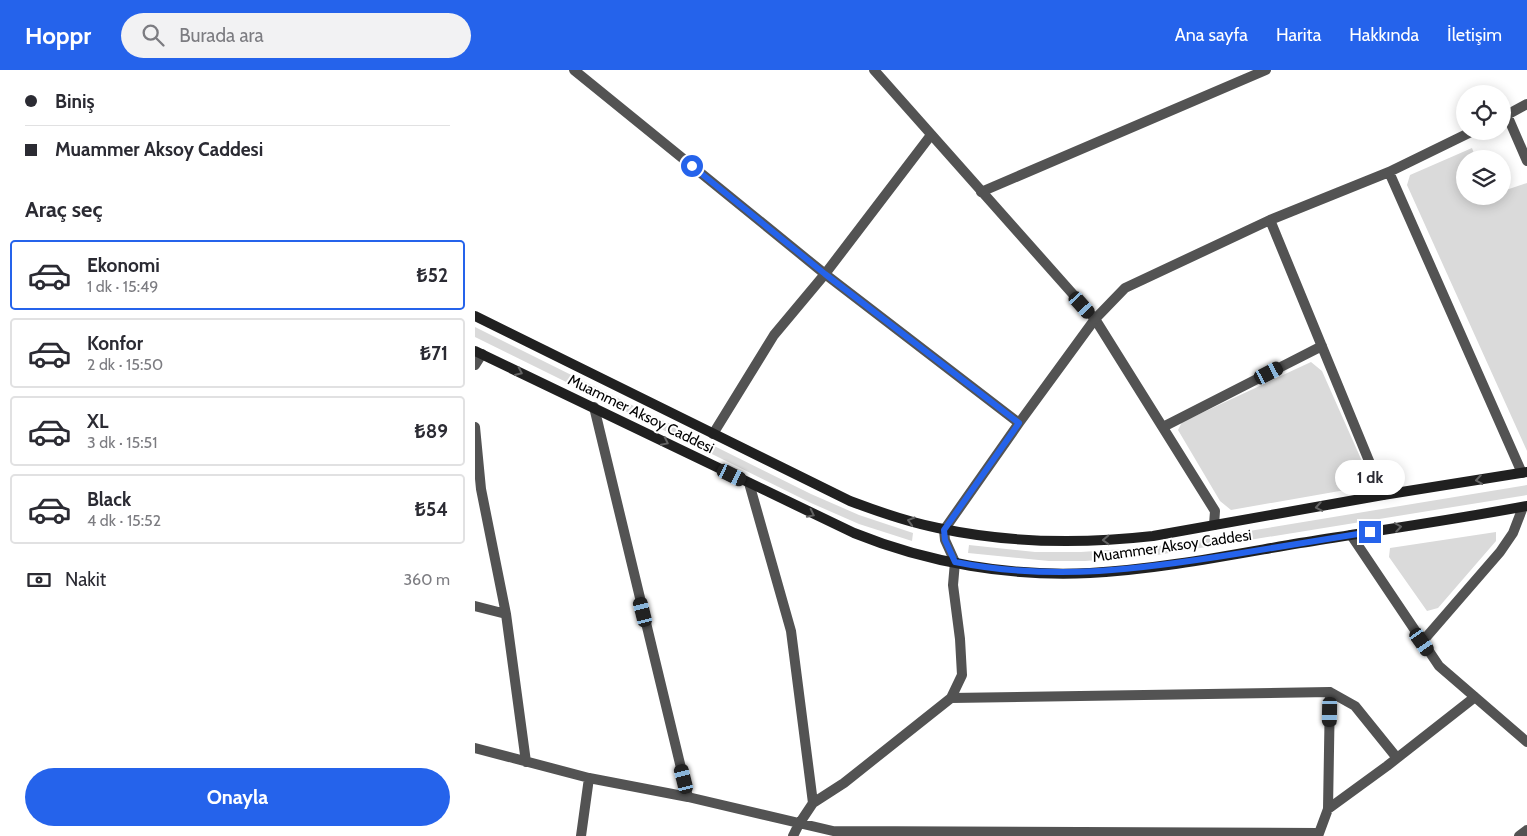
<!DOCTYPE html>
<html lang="tr">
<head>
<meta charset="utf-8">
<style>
  :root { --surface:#fff; --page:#f2f2f3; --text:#2b2b33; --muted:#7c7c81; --line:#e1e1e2; --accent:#2563eb }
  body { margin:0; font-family:Cabin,sans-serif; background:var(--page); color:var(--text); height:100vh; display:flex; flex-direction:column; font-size:19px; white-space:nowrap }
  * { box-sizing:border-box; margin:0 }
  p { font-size:16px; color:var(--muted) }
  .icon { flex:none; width:28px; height:28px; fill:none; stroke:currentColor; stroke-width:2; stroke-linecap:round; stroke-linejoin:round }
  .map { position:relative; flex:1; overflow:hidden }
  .drawer { display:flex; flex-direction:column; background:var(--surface); width:475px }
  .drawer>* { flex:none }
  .guide { display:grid; align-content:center; height:110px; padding:0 25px; background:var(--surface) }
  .buttons { position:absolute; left:981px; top:15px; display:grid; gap:10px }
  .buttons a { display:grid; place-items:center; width:55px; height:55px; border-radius:50%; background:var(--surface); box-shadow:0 2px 12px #0003; font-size:25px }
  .end { position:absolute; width:22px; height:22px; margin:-11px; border:6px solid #2563eb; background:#fff; box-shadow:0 0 0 2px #fff }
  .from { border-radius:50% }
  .bubble { position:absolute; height:35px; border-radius:18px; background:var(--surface); box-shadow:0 2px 12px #0003; font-size:16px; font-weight:700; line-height:35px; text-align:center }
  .car { position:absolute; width:15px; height:30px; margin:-15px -8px; border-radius:6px; box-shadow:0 0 4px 1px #0007; background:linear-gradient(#222 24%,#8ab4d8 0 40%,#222 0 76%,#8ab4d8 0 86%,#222 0) }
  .guide b { display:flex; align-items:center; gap:18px; height:48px; font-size:19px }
  .guide b+b { border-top:1px solid var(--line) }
  .guide i { width:12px; height:12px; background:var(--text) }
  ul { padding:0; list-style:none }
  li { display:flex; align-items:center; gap:15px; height:70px; margin:0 10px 8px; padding:0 15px; border:2px solid var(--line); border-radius:5px }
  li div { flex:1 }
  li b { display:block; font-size:19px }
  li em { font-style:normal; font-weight:700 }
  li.active { border-color:var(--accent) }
  li>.icon { width:45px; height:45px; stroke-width:1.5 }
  h2 { padding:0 25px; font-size:22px; line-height:60px }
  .pay { display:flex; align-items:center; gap:12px; height:55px; padding:0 25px; font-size:19px }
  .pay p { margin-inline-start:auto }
  .button { display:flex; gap:10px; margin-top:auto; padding:10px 25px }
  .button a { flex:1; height:58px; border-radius:30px; background:var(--accent); color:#fff; font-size:20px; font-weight:700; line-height:58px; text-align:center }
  header { display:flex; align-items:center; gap:30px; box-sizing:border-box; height:70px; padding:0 25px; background:var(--accent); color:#fff }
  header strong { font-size:24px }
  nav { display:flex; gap:28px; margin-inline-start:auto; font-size:18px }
  .search { width:350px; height:45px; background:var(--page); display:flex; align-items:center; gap:12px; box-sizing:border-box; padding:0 18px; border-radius:28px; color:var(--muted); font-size:19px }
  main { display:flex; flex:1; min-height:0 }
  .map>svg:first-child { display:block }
  .green { fill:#dadada }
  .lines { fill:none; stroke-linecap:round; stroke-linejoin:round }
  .minor { stroke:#535353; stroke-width:10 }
  .tertiary { stroke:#535353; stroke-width:10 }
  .secondary { stroke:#202020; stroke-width:10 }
  .oneway { stroke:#636363 }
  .route { stroke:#2563eb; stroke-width:6 }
  .labels { text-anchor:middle; stroke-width:4; stroke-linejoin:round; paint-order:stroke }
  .street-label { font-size:15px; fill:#000; stroke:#fff }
</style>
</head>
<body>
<header>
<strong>Hoppr</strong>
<div class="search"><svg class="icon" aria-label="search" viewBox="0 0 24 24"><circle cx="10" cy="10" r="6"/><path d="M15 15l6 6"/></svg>Burada ara</div>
<nav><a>Ana sayfa</a><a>Harita</a><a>Hakkında</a><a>İletişim</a></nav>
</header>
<main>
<section class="drawer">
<div class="guide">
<b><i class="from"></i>Biniş</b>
<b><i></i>Muammer Aksoy Caddesi</b>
</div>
<h2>Araç seç</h2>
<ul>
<li class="active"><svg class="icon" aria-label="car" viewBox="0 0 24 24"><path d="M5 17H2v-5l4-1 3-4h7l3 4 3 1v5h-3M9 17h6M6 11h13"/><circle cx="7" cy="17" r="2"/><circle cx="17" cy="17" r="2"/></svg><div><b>Ekonomi</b><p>1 dk · 15:49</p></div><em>₺52</em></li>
<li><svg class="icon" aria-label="car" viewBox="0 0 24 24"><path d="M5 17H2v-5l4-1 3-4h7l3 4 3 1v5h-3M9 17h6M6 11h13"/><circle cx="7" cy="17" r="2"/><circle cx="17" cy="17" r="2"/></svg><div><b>Konfor</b><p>2 dk · 15:50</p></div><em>₺71</em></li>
<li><svg class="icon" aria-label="car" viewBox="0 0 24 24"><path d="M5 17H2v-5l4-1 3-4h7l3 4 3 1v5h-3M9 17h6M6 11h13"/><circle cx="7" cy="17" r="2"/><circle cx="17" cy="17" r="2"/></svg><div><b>XL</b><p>3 dk · 15:51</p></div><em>₺89</em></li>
<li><svg class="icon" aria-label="car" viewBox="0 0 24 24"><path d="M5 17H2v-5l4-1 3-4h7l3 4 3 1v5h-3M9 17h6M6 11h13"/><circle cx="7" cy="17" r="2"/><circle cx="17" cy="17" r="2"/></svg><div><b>Black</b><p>4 dk · 15:52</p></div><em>₺54</em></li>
</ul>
<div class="pay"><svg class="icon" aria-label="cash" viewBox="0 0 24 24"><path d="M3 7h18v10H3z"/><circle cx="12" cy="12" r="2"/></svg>Nakit<p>360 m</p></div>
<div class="button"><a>Onayla</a></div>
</section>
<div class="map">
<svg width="1052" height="766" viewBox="0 0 1052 766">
  <rect width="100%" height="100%" fill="#fff"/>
  <path class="green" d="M 997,78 L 1001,89 L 990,89 L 990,126 L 1028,126 L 1028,121 L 1052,113 L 1052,381 L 932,115 L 935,105 Z
    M 0,257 L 336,424 L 384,445 L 438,463 L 437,471 L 384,454 L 336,433 L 0,267 Z
    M 836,292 L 847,301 L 890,398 L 893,416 L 756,440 L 745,431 L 703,360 L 707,352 Z
    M 1052,415 L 1052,425 L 682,485 L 610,491 L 574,491 L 493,483 L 494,475 L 560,482 L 606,482 L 677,477 Z
    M 1021,462 L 1021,471 L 963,538 L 952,541 L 914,487 L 915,478 Z"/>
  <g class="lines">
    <path class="minor" d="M 99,0 L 350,204 L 544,353
      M 1032,45 L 1052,91
      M 1028,47 L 1052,34
      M 914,102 L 1047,403
      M 506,122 L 791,0
      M 795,150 L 908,425
      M 620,249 L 740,441 L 739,455
      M 0,295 L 7,284
      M 119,337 L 213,727
      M 0,357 L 6,419 L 31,544 L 51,692
      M 688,357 L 847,276
      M 238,364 L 299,265 L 350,204 L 456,65
      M 274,413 L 316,561 L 338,733
      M 876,465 L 964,596 L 1052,672
      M 0,536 L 31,544
      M 947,572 L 1025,482 L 1038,463 L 1048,437
      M 855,622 L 880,636 L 922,688
      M 476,628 L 487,605 L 485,569 L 478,515 L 480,492 L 470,470 L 469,460 L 544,353 L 620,249 L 650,218 L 795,150 L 914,102 L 998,61
      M 0,678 L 114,708 L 213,727 L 358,761 L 843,763
      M 853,739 L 912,696 L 1000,627
      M 106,766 L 114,708
      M 318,766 L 324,754 L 338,733 L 369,713 L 476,628 L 855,622 L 853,739 L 843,766
      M 1044,766 L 1052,760"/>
    <path class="tertiary" d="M 399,0 L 620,249"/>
    <path class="secondary" d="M 0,246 L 375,431 C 404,442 433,452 463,458 C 533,473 607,474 678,466 L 908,425 L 1052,402
      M 0,281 L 379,463 C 453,493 536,507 615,503 C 686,499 755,485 825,473 C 900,461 977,450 1052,436"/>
  </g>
  <defs><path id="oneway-chevron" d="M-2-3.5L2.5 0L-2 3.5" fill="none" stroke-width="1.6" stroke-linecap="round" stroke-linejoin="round" transform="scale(1.25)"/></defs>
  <g class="oneway">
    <use href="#oneway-chevron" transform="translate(44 302) rotate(25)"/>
    <use href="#oneway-chevron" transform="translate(190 372) rotate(26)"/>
    <use href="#oneway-chevron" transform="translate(1004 410) rotate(171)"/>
    <use href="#oneway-chevron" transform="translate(844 437) rotate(170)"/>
    <use href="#oneway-chevron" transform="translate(336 444) rotate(26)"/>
    <use href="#oneway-chevron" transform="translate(436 451) rotate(-164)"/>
    <use href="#oneway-chevron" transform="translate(923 457) rotate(-9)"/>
    <use href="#oneway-chevron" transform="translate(631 470) rotate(178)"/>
  </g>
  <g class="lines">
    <path class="route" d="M 217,96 L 350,204 L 544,353 L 469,460 L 470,470 L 480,492 C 580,512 668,499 767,483 C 810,476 852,469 895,462"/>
  </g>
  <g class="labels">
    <g class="street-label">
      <text transform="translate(166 344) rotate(26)" y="5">Muammer Aksoy Caddesi</text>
      <text transform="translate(697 476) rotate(-8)" y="5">Muammer Aksoy Caddesi</text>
    </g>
  </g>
</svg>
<div class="buttons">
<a><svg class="icon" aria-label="locate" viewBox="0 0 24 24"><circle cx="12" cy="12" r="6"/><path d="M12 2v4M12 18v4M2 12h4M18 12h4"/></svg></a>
<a><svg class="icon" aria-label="layers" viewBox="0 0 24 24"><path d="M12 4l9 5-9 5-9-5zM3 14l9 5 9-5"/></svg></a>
</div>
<i class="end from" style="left:217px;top:96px"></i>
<i class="end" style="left:895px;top:462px"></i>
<div class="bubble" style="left:860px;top:390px;width:70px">1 dk</div>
<i class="car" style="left:607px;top:235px;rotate:138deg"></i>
<i class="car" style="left:794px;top:303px;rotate:63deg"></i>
<i class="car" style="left:257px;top:405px;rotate:116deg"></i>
<i class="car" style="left:168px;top:542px;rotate:346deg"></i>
<i class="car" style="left:947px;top:572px;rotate:145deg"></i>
<i class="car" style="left:855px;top:642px;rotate:181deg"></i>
<i class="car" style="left:209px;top:709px;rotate:346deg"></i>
</div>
</main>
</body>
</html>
